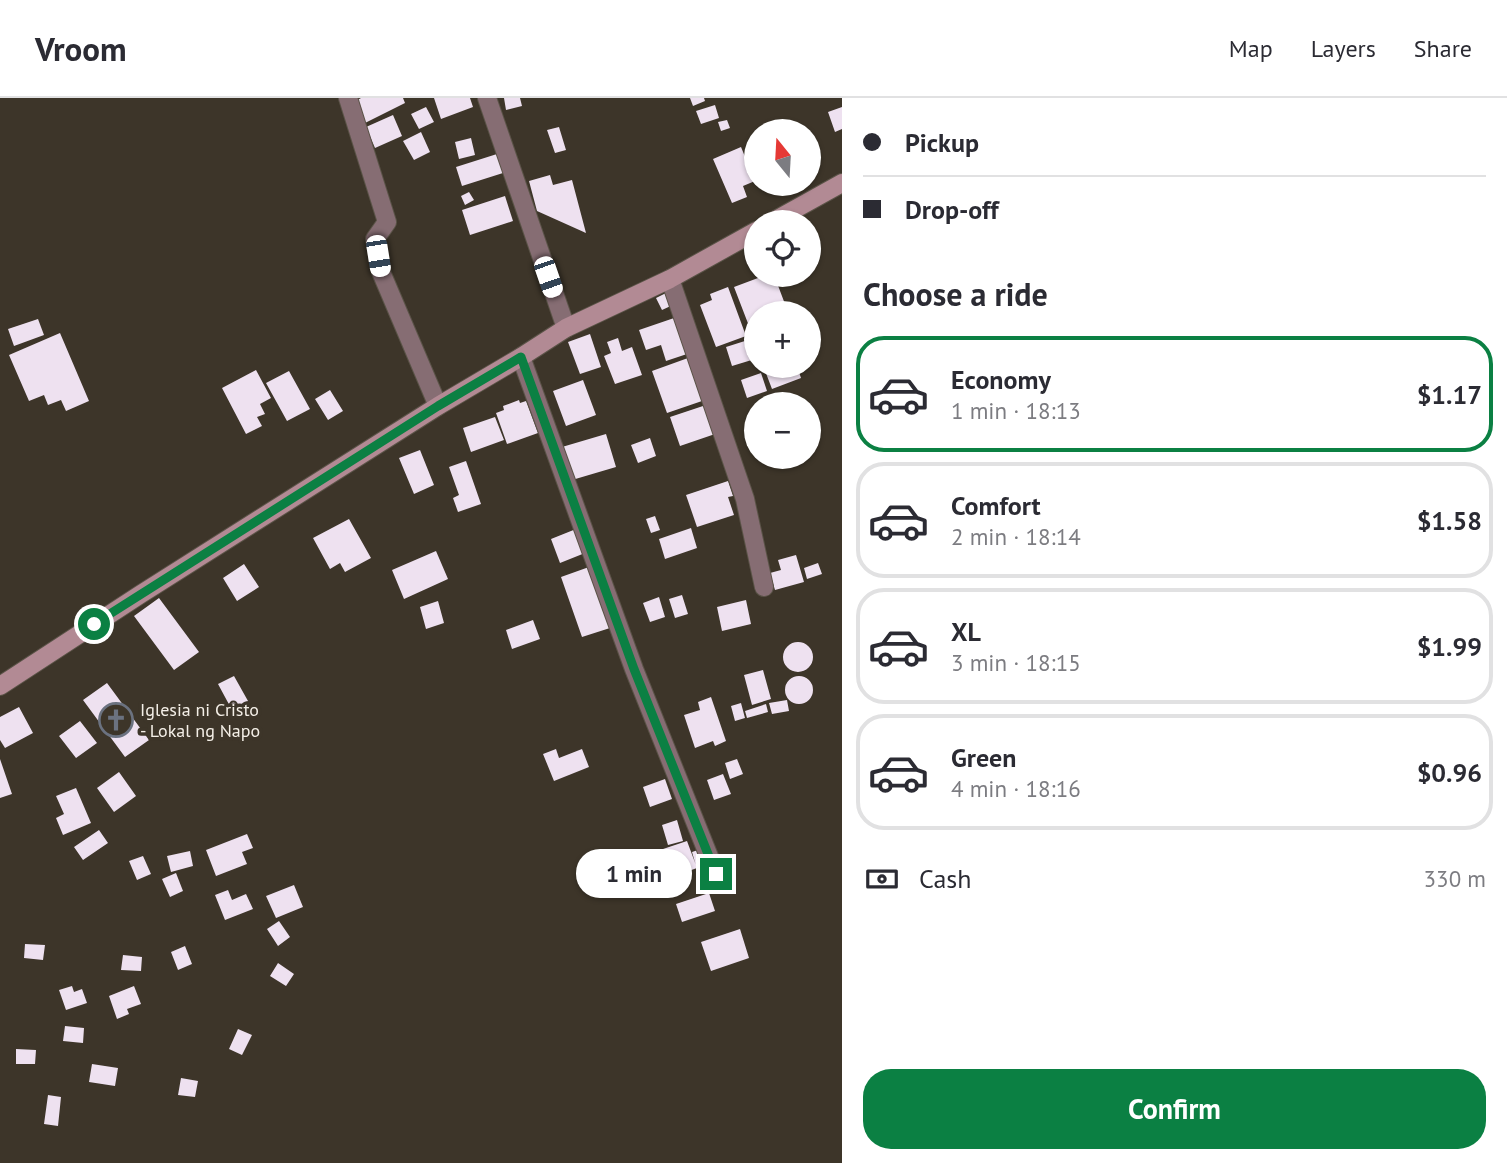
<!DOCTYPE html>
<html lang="en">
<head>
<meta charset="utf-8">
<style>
  :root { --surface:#fff; --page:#f7f7f7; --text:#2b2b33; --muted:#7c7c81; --line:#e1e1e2; --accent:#0b8043 }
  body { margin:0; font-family:"PT Sans",sans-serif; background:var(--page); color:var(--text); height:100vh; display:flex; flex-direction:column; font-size:26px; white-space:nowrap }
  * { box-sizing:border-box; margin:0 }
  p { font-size:23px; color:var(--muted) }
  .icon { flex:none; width:38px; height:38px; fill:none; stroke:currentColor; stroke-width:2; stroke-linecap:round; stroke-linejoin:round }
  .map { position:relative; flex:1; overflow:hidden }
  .panel { display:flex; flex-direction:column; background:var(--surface); width:665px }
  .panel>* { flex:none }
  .banner { display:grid; align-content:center; height:154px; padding:0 21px; background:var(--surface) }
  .needle { width:46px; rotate:342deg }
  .controls { position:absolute; left:744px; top:21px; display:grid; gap:14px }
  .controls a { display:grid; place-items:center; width:77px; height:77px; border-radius:50%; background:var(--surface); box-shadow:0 2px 5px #0004; font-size:35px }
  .end { position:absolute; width:32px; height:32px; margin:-16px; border:9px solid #0b8043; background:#fff; box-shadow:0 0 0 4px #fff }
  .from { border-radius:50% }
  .bubble { position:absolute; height:49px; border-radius:24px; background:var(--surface); box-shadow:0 2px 5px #0004; font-size:23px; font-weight:700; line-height:49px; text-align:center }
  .car { position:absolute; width:21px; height:42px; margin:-21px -10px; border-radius:9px; box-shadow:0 0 5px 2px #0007; background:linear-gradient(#fff 24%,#345 0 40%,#fff 0 76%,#345 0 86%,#fff 0) }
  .banner b { display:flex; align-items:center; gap:24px; height:66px; font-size:26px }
  .banner b+b { border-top:2px solid var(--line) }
  .banner i { width:18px; height:18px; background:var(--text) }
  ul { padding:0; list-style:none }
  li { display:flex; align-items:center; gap:21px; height:116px; margin:0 14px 10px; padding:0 7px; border:4px solid var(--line); border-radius:28px }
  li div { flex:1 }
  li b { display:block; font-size:26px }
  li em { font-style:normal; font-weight:700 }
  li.selected { border-color:var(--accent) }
  li>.icon { width:63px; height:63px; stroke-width:1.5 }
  h2 { padding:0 21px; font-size:32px; line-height:84px }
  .pay { display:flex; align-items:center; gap:18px; height:77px; padding:0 21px; font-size:26px }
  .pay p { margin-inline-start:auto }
  .cta { display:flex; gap:14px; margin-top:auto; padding:14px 21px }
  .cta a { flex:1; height:80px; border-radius:28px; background:var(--accent); color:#fff; font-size:28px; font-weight:700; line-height:80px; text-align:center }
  header { display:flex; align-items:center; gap:42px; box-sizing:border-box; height:98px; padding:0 35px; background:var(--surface); border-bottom:2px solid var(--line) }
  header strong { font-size:33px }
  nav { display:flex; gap:38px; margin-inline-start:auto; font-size:24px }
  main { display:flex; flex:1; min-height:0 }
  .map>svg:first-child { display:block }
  .building { fill:#eee1f0 }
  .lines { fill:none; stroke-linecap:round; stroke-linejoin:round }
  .minor-casing { stroke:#5a5347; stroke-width:20 }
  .secondary-casing { stroke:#5a5347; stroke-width:20 }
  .minor { stroke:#866d73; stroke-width:18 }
  .secondary { stroke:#b28a94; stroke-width:18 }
  .route { stroke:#0b8043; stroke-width:9 }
  .labels { text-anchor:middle; stroke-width:7; stroke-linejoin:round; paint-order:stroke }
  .poi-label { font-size:18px; fill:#f4efe7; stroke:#3d3529; text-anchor:start }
</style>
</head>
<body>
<header>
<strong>Vroom</strong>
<nav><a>Map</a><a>Layers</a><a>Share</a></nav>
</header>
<main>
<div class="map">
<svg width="842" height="1065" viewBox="0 0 842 1065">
  <rect width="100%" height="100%" fill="#3d3529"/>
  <path class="building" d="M 361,0 L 403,0 L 405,5 L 365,25 L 354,4 Z
    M 434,0 L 470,0 L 473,9 L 441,21 Z
    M 504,0 L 520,0 L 522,8 L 506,12 Z
    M 690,0 L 704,0 L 705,3 L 693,8 Z
    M 715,7 L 719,20 L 701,26 L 696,13 Z
    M 426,9 L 434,24 L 419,31 L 411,16 Z
    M 842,9 L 842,31 L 835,34 L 828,14 Z
    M 393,17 L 402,38 L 375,50 L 366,29 Z
    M 727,22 L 730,30 L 721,33 L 718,24 Z
    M 559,29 L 566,52 L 555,55 L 547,32 Z
    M 421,34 L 430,54 L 414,62 L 403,43 Z
    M 471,40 L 475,57 L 459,61 L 455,44 Z
    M 741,49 L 755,83 L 743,88 L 747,99 L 732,105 L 713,61 Z
    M 813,54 L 819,56 L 808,73 L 808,56 Z
    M 497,56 L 503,75 L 462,88 L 456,69 Z
    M 550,77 L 553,87 L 572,82 L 586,135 L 537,113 L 529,83 Z
    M 469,94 L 474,102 L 465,107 L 461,98 Z
    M 505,98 L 513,123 L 470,137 L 462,112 Z
    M 757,177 L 774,177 L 788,214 L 784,215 L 756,215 L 756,226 L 749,228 L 734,189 L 758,180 Z
    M 728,189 L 746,238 L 716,249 L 700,207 L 712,202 L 710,196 Z
    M 670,193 L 675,206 L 662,212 L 656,200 Z
    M 677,219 L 690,255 L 666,263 L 661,247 L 646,252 L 639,232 Z
    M 38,221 L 44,237 L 14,248 L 8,231 Z
    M 60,235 L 89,303 L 66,313 L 61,302 L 48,307 L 44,297 L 29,303 L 9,257 Z
    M 590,236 L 601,269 L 580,276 L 568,244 Z
    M 618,240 L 622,253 L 632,249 L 642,277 L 615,286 L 604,258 L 611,255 L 607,244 Z
    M 748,242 L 755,261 L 732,268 L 726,249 Z
    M 688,260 L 702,303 L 667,315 L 652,273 Z
    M 770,268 L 797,268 L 801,280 L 772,291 L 764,270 Z
    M 256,272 L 271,300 L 260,306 L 265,316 L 257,319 L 262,328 L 246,336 L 222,290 Z
    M 289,273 L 310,311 L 287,323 L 266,285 Z
    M 761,275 L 767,293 L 747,300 L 741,282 Z
    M 583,282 L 596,317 L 566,328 L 553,293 Z
    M 330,292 L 343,313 L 328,322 L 315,301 Z
    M 519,302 L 520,305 L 526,303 L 538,335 L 507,346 L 496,315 L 504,312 L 503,308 Z
    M 709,306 L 718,335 L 680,348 L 670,319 Z
    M 495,319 L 504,342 L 471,354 L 463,330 Z
    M 606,336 L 616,369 L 572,382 L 562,349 Z
    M 650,340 L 656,358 L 638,365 L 631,347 Z
    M 420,352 L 434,387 L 414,396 L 399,360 Z
    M 466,363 L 481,406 L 458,414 L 453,400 L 459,397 L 449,369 Z
    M 728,383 L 733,398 L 728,399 L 734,417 L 697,429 L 686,397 Z
    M 655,418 L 660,432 L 651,435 L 646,421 Z
    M 349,421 L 371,460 L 345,474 L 340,465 L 330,471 L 313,440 Z
    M 581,429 L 590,453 L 560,465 L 551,441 Z
    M 691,430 L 697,450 L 665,461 L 659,441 Z
    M 436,453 L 448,481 L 404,501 L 392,472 Z
    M 796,457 L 804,484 L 775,492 L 770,475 L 781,472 L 778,462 Z
    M 818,465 L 822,476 L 807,481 L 804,470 Z
    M 244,466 L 259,489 L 237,503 L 223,480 Z
    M 589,469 L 610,530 L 582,539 L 561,479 Z
    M 682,497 L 688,516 L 675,520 L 669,501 Z
    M 659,499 L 665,519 L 650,524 L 643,505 Z
    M 159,500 L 199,554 L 174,572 L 134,518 Z
    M 746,502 L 751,526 L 722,533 L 717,509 Z
    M 438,503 L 444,525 L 426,531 L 420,509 Z
    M 533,522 L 540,541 L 512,551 L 506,532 Z
    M783 559a15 15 0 1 1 30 0a15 15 0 1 1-30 0Z
    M 763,572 L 771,601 L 752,607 L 744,577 Z
    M785 592a14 14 0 1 1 28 0a14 14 0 1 1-28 0Z
    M 234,578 L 248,603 L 232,612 L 218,586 Z
    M 107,585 L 149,642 L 125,659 L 83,602 Z
    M 711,599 L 726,643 L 715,648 L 713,643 L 695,650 L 684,617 L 700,612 L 698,604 Z
    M 787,602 L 789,613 L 772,616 L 769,605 Z
    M 741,605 L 745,620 L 735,623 L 731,608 Z
    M 766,606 L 768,614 L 747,620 L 745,613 Z
    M 19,609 L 33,635 L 5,650 L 0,642 L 0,619 Z
    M 80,623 L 97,645 L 76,660 L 59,638 Z
    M 556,651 L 559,660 L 582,651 L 589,669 L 554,683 L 543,656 Z
    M 0,661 L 12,696 L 0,700 Z
    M 737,661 L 743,676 L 730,681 L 725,665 Z
    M 119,674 L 136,698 L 114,714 L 97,690 Z
    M 723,676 L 731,696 L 714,702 L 707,682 Z
    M 665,681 L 672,701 L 650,709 L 643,689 Z
    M 76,690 L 91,725 L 63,737 L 56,720 L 64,716 L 56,698 Z
    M 677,722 L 683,743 L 668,747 L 662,727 Z
    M 99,732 L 108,745 L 83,762 L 74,749 Z
    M 247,736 L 253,750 L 242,754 L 247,766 L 216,778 L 206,752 Z
    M 687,743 L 697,770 L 669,780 L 660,752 Z
    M 701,751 L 706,768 L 697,771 L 692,754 Z
    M 190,753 L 193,768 L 171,774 L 167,758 Z
    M 143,758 L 151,776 L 137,782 L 129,763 Z
    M 176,775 L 183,793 L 170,799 L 162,781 Z
    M 294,787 L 303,809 L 276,820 L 266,798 Z
    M 228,792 L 232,802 L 246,796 L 253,811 L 225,822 L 215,797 Z
    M 709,795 L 715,813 L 682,824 L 676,806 Z
    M 279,823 L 290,839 L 278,848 L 267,831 Z
    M 740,831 L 749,860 L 711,873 L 701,844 Z
    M 25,846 L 45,847 L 43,862 L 24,860 Z
    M 185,848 L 192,866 L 178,872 L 171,854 Z
    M 123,857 L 142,859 L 141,873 L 121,872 Z
    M 278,865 L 294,876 L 286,888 L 270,878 Z
    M 72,888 L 74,894 L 82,891 L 87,905 L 66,912 L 59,892 Z
    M 134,888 L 141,906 L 127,911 L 129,916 L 117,921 L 109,898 Z
    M 65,928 L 84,930 L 83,945 L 63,943 Z
    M 238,931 L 252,937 L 242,957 L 229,951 Z
    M 16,951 L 36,952 L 35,966 L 16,966 Z
    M 92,966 L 118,970 L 115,988 L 89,984 Z
    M 181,980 L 198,983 L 195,999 L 178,997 Z
    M 48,997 L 61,999 L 58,1028 L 44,1026 Z"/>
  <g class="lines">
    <g class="minor-casing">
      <path id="minor" d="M 348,0 L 387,124 L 375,141 L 381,174 L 438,308
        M 487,0 L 566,230
        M 670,181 L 745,401 L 764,489
        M 521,259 L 634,571 L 716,776"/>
    </g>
    <g class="secondary-casing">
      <path id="secondary" d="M 772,124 L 842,85
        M 0,588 L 141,496 L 438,308 L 521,259 L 566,230 L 670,181 L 756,133"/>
    </g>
    <use href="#minor" class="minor"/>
    <use href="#secondary" class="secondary"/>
  </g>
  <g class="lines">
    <path class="route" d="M 94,526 L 438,308 L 521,259 L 634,571 L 716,776"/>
  </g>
  <defs>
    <g id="church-ring" transform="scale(1.75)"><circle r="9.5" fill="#3d3529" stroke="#6b7280" stroke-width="1.5"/><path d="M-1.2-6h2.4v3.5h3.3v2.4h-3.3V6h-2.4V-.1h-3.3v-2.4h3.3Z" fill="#6b7280"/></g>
  </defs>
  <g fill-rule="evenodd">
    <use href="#church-ring" x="116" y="622"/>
  </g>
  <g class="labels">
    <g class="poi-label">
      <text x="140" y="618">Iglesia ni Cristo<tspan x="140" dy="21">- Lokal ng Napo</tspan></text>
    </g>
  </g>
</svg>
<div class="controls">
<a><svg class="needle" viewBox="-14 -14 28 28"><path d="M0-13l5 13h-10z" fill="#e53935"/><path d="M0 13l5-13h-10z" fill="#7c7c81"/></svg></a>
<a><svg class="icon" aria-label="locate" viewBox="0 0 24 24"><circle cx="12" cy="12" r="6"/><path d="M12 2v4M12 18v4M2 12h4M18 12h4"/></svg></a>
<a>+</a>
<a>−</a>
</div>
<i class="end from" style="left:94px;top:526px"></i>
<i class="end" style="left:716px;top:776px"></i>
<div class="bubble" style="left:576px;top:751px;width:116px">1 min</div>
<i class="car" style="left:378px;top:158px;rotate:171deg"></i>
<i class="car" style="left:548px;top:179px;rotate:161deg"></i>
</div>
<section class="panel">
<div class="banner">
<b><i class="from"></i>Pickup</b>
<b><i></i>Drop-off</b>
</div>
<h2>Choose a ride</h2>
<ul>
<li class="selected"><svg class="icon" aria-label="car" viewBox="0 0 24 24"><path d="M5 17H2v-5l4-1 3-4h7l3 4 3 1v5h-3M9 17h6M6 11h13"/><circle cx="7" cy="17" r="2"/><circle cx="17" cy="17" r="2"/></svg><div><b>Economy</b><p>1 min · 18:13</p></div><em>$1.17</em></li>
<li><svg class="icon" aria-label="car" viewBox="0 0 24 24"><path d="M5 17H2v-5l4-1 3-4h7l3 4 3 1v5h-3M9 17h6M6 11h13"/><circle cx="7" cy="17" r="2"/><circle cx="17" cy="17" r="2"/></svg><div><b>Comfort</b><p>2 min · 18:14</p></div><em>$1.58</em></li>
<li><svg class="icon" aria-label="car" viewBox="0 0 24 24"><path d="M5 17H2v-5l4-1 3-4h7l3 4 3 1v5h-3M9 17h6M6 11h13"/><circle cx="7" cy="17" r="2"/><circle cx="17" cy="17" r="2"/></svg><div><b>XL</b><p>3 min · 18:15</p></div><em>$1.99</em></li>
<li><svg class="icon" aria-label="car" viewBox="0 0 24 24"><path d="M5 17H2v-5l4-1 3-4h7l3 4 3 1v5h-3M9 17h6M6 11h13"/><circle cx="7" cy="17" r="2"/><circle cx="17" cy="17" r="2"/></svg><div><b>Green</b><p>4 min · 18:16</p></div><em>$0.96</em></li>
</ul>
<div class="pay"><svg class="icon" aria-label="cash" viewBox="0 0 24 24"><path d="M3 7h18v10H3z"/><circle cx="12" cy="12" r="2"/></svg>Cash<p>330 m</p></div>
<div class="cta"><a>Confirm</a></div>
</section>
</main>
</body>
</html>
